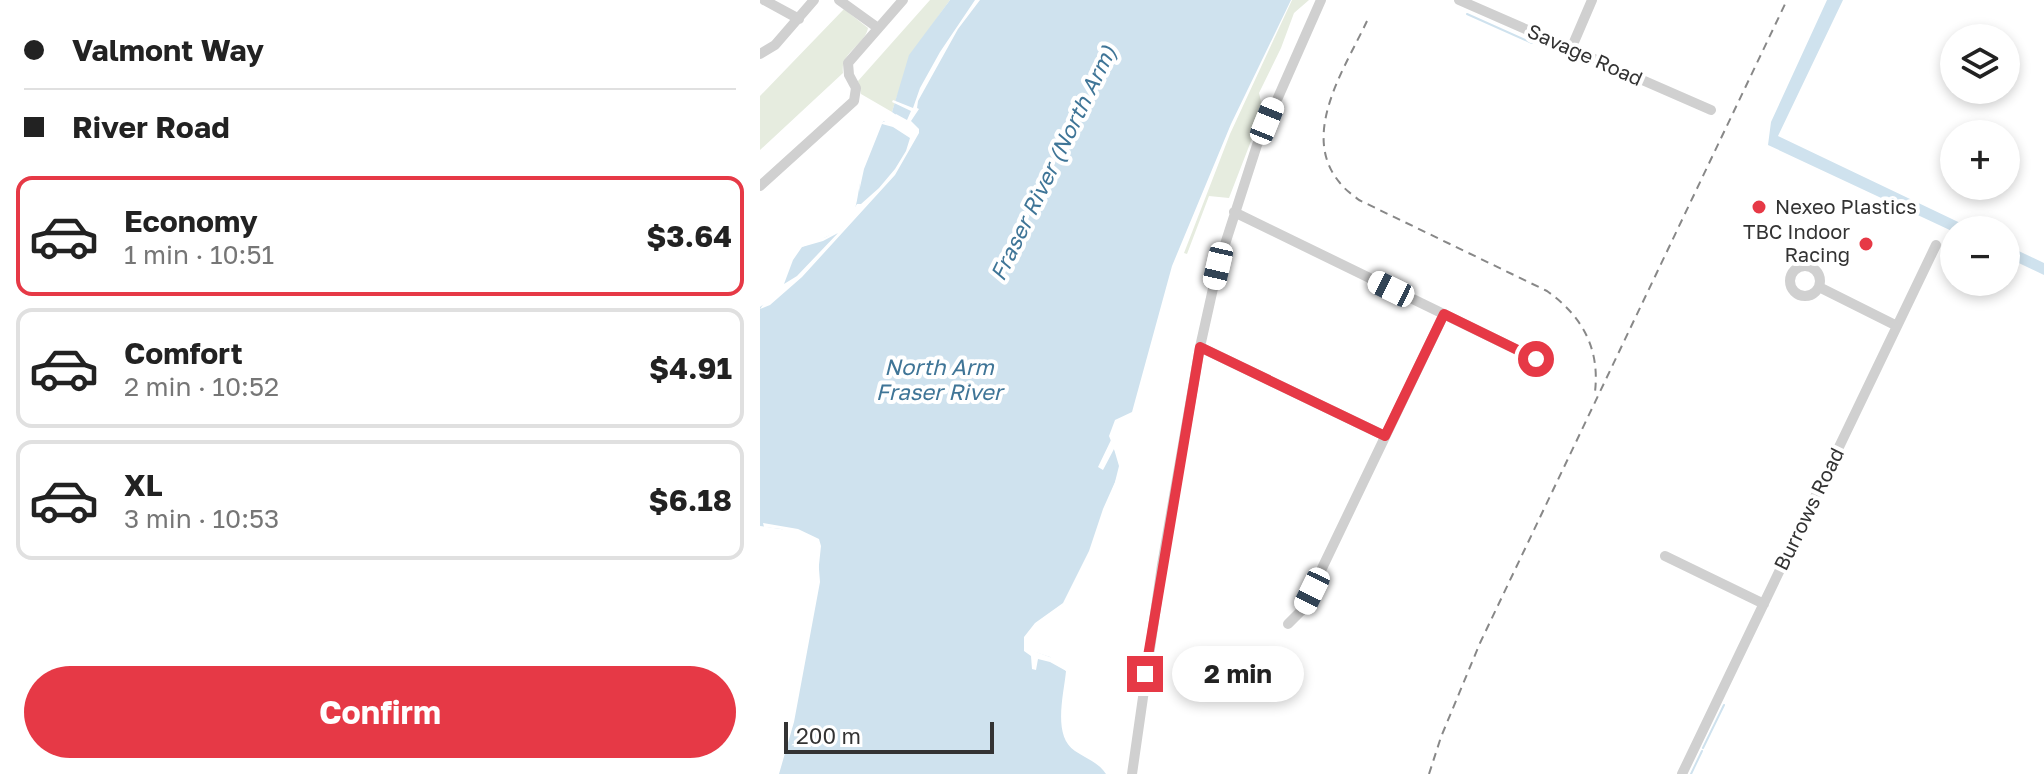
<!DOCTYPE html>
<html lang="en">
<head>
<meta charset="utf-8">
<style>
  :root { --surface:#fff; --page:#f2f2f2; --text:#222; --muted:#767676; --line:#e0e0e0; --accent:#e63946 }
  body { margin:0; font-family:"Golos Text",sans-serif; background:var(--page); color:var(--text); height:100vh; display:flex; flex-direction:column; font-size:30px; white-space:nowrap }
  * { box-sizing:border-box; margin:0 }
  p { font-size:26px; color:var(--muted) }
  .icon { flex:none; width:44px; height:44px; fill:none; stroke:currentColor; stroke-width:2; stroke-linecap:round; stroke-linejoin:round }
  .map { position:relative; flex:1; overflow:hidden }
  .details { display:flex; flex-direction:column; background:var(--surface); width:760px }
  .details>* { flex:none }
  .guide { display:grid; align-content:center; height:176px; padding:0 24px; background:var(--surface) }
  .tools { position:absolute; left:1180px; top:24px; display:grid; gap:16px }
  .tools a { display:grid; place-items:center; width:80px; height:80px; border-radius:50%; background:var(--surface); box-shadow:0 4px 12px #0003; font-size:40px }
  .scale { position:absolute; left:24px; bottom:20px; width:210px; box-sizing:border-box; padding-left:8px; border:4px solid #333; border-top:0; font-size:22px; line-height:28px; white-space:nowrap; color:#333; -webkit-text-stroke:6px #fff; paint-order:stroke }
  .end { position:absolute; width:36px; height:36px; margin:-18px; border:10px solid #e63946; background:#fff; box-shadow:0 0 0 4px #fff }
  .from { border-radius:50% }
  .bubble { position:absolute; height:56px; border-radius:28px; background:var(--surface); box-shadow:0 4px 12px #0003; font-size:26px; font-weight:700; line-height:56px; text-align:center }
  .car { position:absolute; width:24px; height:48px; margin:-24px -12px; border-radius:10px; box-shadow:0 0 6px 2px #0007; background:linear-gradient(#fff 24%,#345 0 40%,#fff 0 76%,#345 0 86%,#fff 0) }
  .guide b { display:flex; align-items:center; gap:28px; height:76px; font-size:30px }
  .guide b+b { border-top:2px solid var(--line) }
  .guide i { width:20px; height:20px; background:var(--text) }
  ul { padding:0; list-style:none }
  li { display:flex; align-items:center; gap:24px; height:120px; margin:0 16px 12px; padding:0 8px; border:4px solid var(--line); border-radius:16px }
  li div { flex:1 }
  li b { display:block; font-size:30px }
  li em { font-style:normal; font-weight:700 }
  li.active { border-color:var(--accent) }
  li>.icon { width:72px; height:72px; stroke-width:1.5 }
  .button { display:flex; gap:16px; margin-top:auto; padding:16px 24px }
  .button a { flex:1; height:92px; border-radius:48px; background:var(--accent); color:#fff; font-size:32px; font-weight:700; line-height:92px; text-align:center }
  main { display:flex; flex:1; min-height:0 }
  .map>svg:first-child { display:block }
  .green { fill:#e6ecdf }
  .water { fill:#cfe2ee }
  .pier { fill:#fff; fill-rule:evenodd }
  .lines { fill:none; stroke-linecap:round; stroke-linejoin:round }
  .stream { stroke:#cfe2ee; stroke-width:2 }
  .minor { stroke:#d0d0d0; stroke-width:10 }
  .rail { stroke:#888; stroke-width:2; stroke-dasharray:8 6; stroke-linecap:butt }
  .route { stroke:#e63946; stroke-width:10 }
  .poi-dot { fill:#e63946; stroke:#fff; stroke-width:3 }
  .labels { text-anchor:middle; stroke-width:8; stroke-linejoin:round; paint-order:stroke }
  .street-label { font-size:20px; fill:#333; stroke:#fff }
  .poi-label { font-size:20px; fill:#333; stroke:#fff; text-anchor:start }
  .water-label { font-size:22px; font-style:italic; fill:#3f7597; stroke:#fff }
</style>
</head>
<body>
<main>
<section class="details">
<div class="guide">
<b><i class="from"></i>Valmont Way</b>
<b><i></i>River Road</b>
</div>
<ul>
<li class="active"><svg class="icon" aria-label="car" viewBox="0 0 24 24"><path d="M5 17H2v-5l4-1 3-4h7l3 4 3 1v5h-3M9 17h6M6 11h13"/><circle cx="7" cy="17" r="2"/><circle cx="17" cy="17" r="2"/></svg><div><b>Economy</b><p>1 min · 10:51</p></div><em>$3.64</em></li>
<li><svg class="icon" aria-label="car" viewBox="0 0 24 24"><path d="M5 17H2v-5l4-1 3-4h7l3 4 3 1v5h-3M9 17h6M6 11h13"/><circle cx="7" cy="17" r="2"/><circle cx="17" cy="17" r="2"/></svg><div><b>Comfort</b><p>2 min · 10:52</p></div><em>$4.91</em></li>
<li><svg class="icon" aria-label="car" viewBox="0 0 24 24"><path d="M5 17H2v-5l4-1 3-4h7l3 4 3 1v5h-3M9 17h6M6 11h13"/><circle cx="7" cy="17" r="2"/><circle cx="17" cy="17" r="2"/></svg><div><b>XL</b><p>3 min · 10:53</p></div><em>$6.18</em></li>
</ul>
<div class="button"><a>Confirm</a></div>
</section>
<div class="map">
<svg width="1284" height="774" viewBox="0 0 1284 774">
  <rect width="100%" height="100%" fill="#fff"/>
  <path class="green" d="M 170,0 L 190,0 C 164,34 144,71 132,112 L 101,94 L 98,81 Z
    M 532,0 L 549,0 L 534,13 L 521,48 L 499,93 L 503,110 L 469,198 L 449,196 L 427,254 L 424,253 L 470,134 Z
    M 84,9 L 108,28 C 105,45 80,52 83,73 L 0,150 L 0,96 Z"/>
  <path class="water" d="M 190,0 L 531,0 L 471,124 L 412,266 L 372,412 L 355,420 L 349,436 L 361,466 L 319,582 L 302,607 L 273,630 L 269,650 L 290,657 L 306,671 C 304,694 292,736 315,751 C 327,759 338,762 346,774 L 19,774 L 34,722 L 60,582 L 57,544 L 34,531 L 0,526 L 0,307 L 9,300 L 39,248 C 114,221 87,212 109,149 C 113,139 115,129 124,121 L 153,138 L 156,129 L 132,112 L 149,55 Z
    M 1067,0 L 1083,0 L 1018,136 L 1215,230 L 1194,230 L 1194,232 L 1008,145 L 1011,122 Z
    M 1246,245 L 1284,263 L 1284,275 L 1246,257 Z"/>
  <path class="pier" d="M 215,0 L 220,0 L 198,29 L 158,101 L 157,108 L 159,109 L 151,121 L 159,129 L 159,133 L 135,175 L 42,277 L 10,305 L 0,309 L 19,281 L 35,248 L 47,241 L 66,237 L 83,226 L 97,204 L 101,204 L 119,188 L 135,169 L 146,151 L 150,138 L 133,127 L 122,124 L 104,169 L 99,192 L 101,165 L 116,125 L 128,120 L 152,136 L 155,131 L 134,116 L 136,114 L 147,120 L 151,111 L 132,102 L 133,100 L 153,108 L 160,88 L 180,52 ZM 78,233 L 37,276 L 24,284 L 33,260 L 42,247 L 63,241 Z
    M 351,440 L 362,460 L 362,473 L 335,549 L 320,583 L 303,608 L 272,639 L 271,650 L 298,660 L 308,672 L 290,662 L 278,659 L 276,670 L 272,669 L 271,656 L 264,651 L 264,637 L 275,623 L 303,603 L 329,551 L 343,509 L 355,482 L 359,466 L 354,449 L 343,470 L 338,467 Z
    M 3,523 L 38,529 L 59,539 L 61,546 L 58,574 L 55,573 L 53,546 L 49,540 L 21,529 L 4,527 Z"/>
  <g class="lines">
    <path class="stream" d="M 707,14 L 772,43
      M 943,748 L 964,705
      M 931,774 L 942,751"/>
    <path class="minor" d="M 4,0 L 39,19
      M 79,0 L 118,28
      M 699,0 L 951,110
      M 811,49 L 832,0
      M 0,54 L 15,45 L 54,0
      M 0,186 L 94,101 L 96,88 L 89,75 L 88,63 L 143,0
      M 474,212 L 776,359
      M1030 281a15 15 0 1 1 30 0a15 15 0 1 1-30 0Z
      M 1059,287 L 1137,326
      M 440,347 L 625,436
      M 905,556 L 1004,604
      M 528,624 L 542,610 L 684,314
      M 372,774 L 402,565 L 440,347 L 458,266 L 497,145 L 561,0
      M 922,774 L 1176,245"/>
    <path class="rail" d="M 607,21 C 585,68 539,135 580,183 C 585,190 593,195 599,200 L 787,291 C 822,316 840,348 835,392
      M 669,774 L 681,737 L 720,643 L 1027,0"/>
  </g>
  <g class="lines">
    <path class="route" d="M 385,674 L 440,347 L 625,436 L 684,314 L 776,359"/>
  </g>
  <g class="poi-dot">
    <circle cx="999" cy="207" r="8"/>
    <circle cx="1106" cy="244" r="8"/>
  </g>
  <g class="labels">
    <g class="street-label">
      <text transform="translate(825 55) rotate(24)" y="7">Savage Road</text>
      <text transform="translate(1049 509) rotate(-64)" y="7">Burrows Road</text>
    </g>
    <g class="poi-label">
      <text x="1015" y="214">Nexeo Plastics</text>
      <text x="1090" y="239" text-anchor="end">TBC Indoor<tspan x="1090" dy="23">Racing</tspan></text>
    </g>
    <g class="water-label">
      <text transform="translate(293 163) rotate(-64)" y="8">Fraser River (North Arm)</text>
      <text x="179" y="375">North Arm<tspan x="179" dy="25">Fraser River</tspan></text>
    </g>
  </g>
</svg>
<div class="tools">
<a><svg class="icon" aria-label="layers" viewBox="0 0 24 24"><path d="M12 4l9 5-9 5-9-5zM3 14l9 5 9-5"/></svg></a>
<a>+</a>
<a>−</a>
</div>
<div class="scale">200 m</div>
<i class="end from" style="left:776px;top:359px"></i>
<i class="end" style="left:385px;top:674px"></i>
<div class="bubble" style="left:412px;top:646px;width:132px">2 min</div>
<i class="car" style="left:507px;top:121px;rotate:22deg"></i>
<i class="car" style="left:458px;top:266px;rotate:193deg"></i>
<i class="car" style="left:631px;top:289px;rotate:296deg"></i>
<i class="car" style="left:552px;top:591px;rotate:206deg"></i>
</div>
</main>
</body>
</html>
